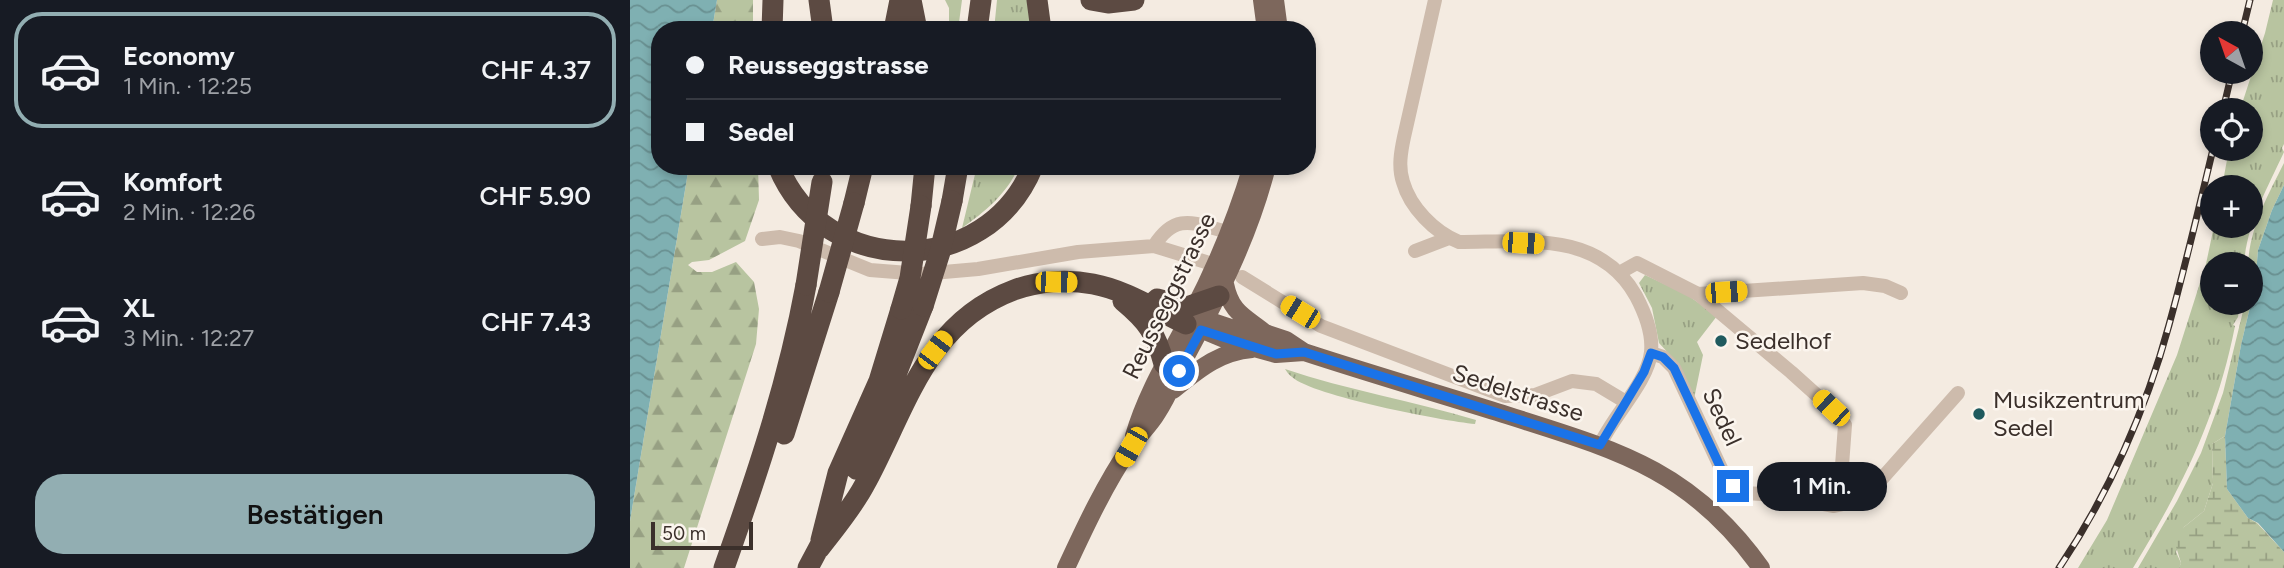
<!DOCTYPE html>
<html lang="de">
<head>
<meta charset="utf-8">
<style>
  :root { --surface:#171b24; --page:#20242c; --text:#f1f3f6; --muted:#9ea1a6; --line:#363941; --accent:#92aeb2 }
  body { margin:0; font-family:Figtree,sans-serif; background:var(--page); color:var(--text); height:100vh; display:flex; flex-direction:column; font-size:26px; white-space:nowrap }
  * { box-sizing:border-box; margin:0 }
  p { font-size:23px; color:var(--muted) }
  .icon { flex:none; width:38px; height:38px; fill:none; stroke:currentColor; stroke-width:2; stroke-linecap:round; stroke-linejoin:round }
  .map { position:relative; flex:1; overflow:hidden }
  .sheet { display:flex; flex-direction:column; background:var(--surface); width:630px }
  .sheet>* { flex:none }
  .banner { position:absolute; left:21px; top:21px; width:665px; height:154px; border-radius:28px; box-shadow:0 4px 10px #0003; display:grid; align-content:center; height:154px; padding:0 35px; background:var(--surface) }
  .needle { width:46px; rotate:320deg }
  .controls { position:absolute; left:1570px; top:21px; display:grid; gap:14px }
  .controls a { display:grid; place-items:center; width:63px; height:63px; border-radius:50%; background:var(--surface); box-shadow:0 4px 10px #0003; font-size:35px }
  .scale { position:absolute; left:21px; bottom:18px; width:102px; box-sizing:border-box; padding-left:7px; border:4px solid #3b302b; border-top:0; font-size:19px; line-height:24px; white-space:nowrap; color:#3b302b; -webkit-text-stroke:5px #fbf5ee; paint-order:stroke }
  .end { position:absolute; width:32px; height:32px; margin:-16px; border:9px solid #1a73e8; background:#fff; box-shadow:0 0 0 4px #fff }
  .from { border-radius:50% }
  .bubble { position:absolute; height:49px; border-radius:24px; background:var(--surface); box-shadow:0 4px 10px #0003; font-size:23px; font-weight:600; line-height:49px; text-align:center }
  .car { position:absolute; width:21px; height:42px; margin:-21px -10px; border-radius:9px; box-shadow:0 0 5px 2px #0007; background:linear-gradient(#f5c518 24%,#345 0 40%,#f5c518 0 76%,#345 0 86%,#f5c518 0) }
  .banner b { display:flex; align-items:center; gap:24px; height:66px; font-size:26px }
  .banner b+b { border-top:2px solid var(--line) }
  .banner i { width:18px; height:18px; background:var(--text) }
  ul { padding:12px 0 0; list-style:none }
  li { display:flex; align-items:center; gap:21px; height:116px; margin:0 14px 10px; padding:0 21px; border:4px solid transparent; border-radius:28px }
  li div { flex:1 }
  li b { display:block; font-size:26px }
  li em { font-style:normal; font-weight:600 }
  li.selected { border-color:var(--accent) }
  li>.icon { width:63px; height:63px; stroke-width:1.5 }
  .button { display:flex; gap:14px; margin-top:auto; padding:14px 35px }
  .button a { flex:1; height:80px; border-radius:28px; background:var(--accent); color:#111; font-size:28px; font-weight:600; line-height:80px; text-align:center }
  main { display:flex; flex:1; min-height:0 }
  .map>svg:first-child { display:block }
  .grass { fill:url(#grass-tufts) }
  .forest { fill:url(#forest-firs) }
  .wetland { fill:url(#wetland-marsh) }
  .water { fill:url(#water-waves) }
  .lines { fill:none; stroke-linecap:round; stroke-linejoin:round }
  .minor { stroke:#cdbbac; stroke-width:14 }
  .major { stroke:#7d675c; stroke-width:18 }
  .highway { stroke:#5c4a42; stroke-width:21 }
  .rail-casing { stroke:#3b302b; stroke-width:7 }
  .rail { stroke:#fbf5ee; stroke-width:4.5; stroke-dasharray:13; stroke-linecap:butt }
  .highway-bridge { stroke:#5c4a42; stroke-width:21 }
  .route { stroke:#1a73e8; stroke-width:9 }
  .poi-dot { fill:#1f5a5e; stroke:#fbf5ee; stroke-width:2.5 }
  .labels { text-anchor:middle; stroke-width:5; stroke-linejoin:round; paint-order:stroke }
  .street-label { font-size:24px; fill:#3b302b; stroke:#fbf5ee }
  .poi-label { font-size:24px; fill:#3b302b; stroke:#fbf5ee; text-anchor:start }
</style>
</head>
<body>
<main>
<section class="sheet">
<ul>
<li class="selected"><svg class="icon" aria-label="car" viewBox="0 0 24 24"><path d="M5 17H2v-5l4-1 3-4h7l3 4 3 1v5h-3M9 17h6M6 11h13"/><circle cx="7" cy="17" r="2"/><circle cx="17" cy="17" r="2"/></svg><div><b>Economy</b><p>1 Min. · 12:25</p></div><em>CHF 4.37</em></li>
<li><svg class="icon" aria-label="car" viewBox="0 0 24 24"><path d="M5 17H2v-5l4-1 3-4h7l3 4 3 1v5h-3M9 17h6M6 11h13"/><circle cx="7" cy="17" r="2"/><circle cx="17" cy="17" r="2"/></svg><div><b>Komfort</b><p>2 Min. · 12:26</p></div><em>CHF 5.90</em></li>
<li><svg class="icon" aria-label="car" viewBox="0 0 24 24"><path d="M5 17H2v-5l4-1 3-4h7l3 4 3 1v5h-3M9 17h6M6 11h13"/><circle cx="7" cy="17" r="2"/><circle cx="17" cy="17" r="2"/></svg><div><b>XL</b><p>3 Min. · 12:27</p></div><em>CHF 7.43</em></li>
</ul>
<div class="button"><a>Bestätigen</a></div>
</section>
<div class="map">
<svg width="1654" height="568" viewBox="0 0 1654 568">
  <defs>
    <pattern id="grass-tufts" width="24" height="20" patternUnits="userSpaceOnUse" patternTransform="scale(1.75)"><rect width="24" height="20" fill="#b8c4a0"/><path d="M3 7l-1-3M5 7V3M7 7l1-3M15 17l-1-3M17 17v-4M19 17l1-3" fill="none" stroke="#97a083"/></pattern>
    <pattern id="forest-firs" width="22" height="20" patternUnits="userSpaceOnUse" patternTransform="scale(1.75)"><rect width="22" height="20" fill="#b8c4a0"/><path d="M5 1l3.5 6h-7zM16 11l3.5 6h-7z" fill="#97a083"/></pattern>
    <pattern id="wetland-marsh" width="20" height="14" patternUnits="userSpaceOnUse" patternTransform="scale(1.75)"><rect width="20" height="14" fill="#b8c4a0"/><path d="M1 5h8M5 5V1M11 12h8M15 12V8" fill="none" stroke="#97a083"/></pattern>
    <pattern id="water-waves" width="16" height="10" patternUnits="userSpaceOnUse" patternTransform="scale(1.75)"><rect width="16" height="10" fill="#7fb0b2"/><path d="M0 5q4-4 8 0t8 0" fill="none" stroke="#699091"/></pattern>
  </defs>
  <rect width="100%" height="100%" fill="#f4ebe1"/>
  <path class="grass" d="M 315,0 L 332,0 L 328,30 L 319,30 L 319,8 Z
    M 367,0 L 399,0 L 402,30 L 364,30 Z
    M 1643,0 L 1654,0 L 1654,144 L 1652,148 L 1654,152 C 1637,189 1617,223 1614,264 L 1582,264 L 1582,303 L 1610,303 L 1608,317 L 1603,325 L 1605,326 C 1587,418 1551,489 1503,568 L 1448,568 L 1477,520 L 1547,355 L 1576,264 L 1584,226 L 1620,226 L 1620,187 L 1592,187 L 1599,149 L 1620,149 L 1620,110 L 1610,110 L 1635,33 Z
    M 1654,163 L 1654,185 L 1642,210 L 1628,250 L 1625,286 L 1611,345 L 1595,436 L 1582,444 L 1583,483 L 1574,511 L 1554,527 L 1546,552 L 1551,563 L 1549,568 L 1508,568 L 1547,501 L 1571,453 L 1593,393 L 1615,303 L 1620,303 L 1620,264 L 1618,264 C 1620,227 1638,195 1654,163 Z
    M 347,166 L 389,166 C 378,193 355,212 332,228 Z
    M 1015,275 L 1056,294 L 1087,316 L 1067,342 L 1073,355 L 1064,399 L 1041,356 L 1029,343 L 1022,308 L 1009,283 Z
    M 655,369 C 717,390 783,401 846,420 L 845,424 C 813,421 683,396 662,377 C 659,375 657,372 655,369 Z"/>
  <path class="forest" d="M 87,0 L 123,0 L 123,30 L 82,30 Z
    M 59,166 L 128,166 L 129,200 L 115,241 L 79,260 L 62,262 L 58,265 L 67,272 L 82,272 L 106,262 L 124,282 L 129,309 L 126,344 L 54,568 L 0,568 L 0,521 Z"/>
  <path class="wetland" d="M 1595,436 L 1597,489 L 1618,518 L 1627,523 L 1654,552 L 1654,568 L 1549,568 L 1551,563 L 1544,540 L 1554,527 L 1574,511 L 1583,483 L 1582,444 Z"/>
  <path class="water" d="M 0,0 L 87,0 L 82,30 L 30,30 L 30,166 L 59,166 L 0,521 Z
    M 1654,185 L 1654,552 L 1628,523 L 1618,518 L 1597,489 L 1595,436 L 1611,345 L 1625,286 L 1628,250 L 1642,210 Z"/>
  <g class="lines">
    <path class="minor" d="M 805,0 L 774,137 C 771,151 768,167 773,182 C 780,207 804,232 829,242 C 894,242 969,230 1006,296 C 1015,313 1023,333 1021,352 C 1018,382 982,417 970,445
      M 132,239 L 150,237 L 169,241 L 240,270 L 291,274 L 348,269 L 448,252 L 524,246 L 576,262
      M 524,246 C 546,211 565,224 598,232
      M 785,251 L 819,238
      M 989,273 L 1007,263 L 1068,294 L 1161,372 L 1201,408 L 1215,425 L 1211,479 L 1204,506
      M 612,277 L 691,326 L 875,396 L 905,395 L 942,381 L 966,384 L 996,402
      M 1068,294 L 1233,283 L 1255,286 L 1271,293
      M 1021,353 L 1033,357 L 1044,368 L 1095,477 L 1103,486 L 1116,493 L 1146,495 L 1204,506 L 1223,502 L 1240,492 L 1328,393"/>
    <path class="major" d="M 632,0 L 636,30
      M 645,0 L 649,30
      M 595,284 C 601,313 614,316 635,333
      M 556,324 L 580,321 L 613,332 L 635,333 L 656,340 L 674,352 C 738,373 803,392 867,412 C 979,448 1059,466 1131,568
      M 563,326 L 599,341 L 646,354 L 674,352
      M 543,390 C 568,370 588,352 622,349
      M 504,436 C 517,391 542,352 563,311 C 587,265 607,216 622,166
      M 436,568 C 455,527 475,484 501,446 C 509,435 520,425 527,413 C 539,395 546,375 556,356 C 589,295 620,234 637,166"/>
    <path class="highway" d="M 189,0 L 193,30
      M 281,0 L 287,30
      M 407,0 L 411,30
      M 461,0 L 478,3 L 504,0
      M 142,30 L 143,0
      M 264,30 L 270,0
      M 347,30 L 351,0
      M 148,166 C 194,279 357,280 403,166
      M 322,201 L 328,166
      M 224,203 L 233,166
      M 291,206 L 295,166
      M 527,299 L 557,307 L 589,296
      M 493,301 C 517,321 526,333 534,364
      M 154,434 L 199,292
      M 226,469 L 256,400 L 293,306
      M 191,540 L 208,473 L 249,381 L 271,309
      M 189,549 C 205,528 223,507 235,484 C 276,409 295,323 384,290 C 408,281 437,279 463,284 C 496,290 526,310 556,324
      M 94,568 C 127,475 158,383 176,285
      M 178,568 L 195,536"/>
    <g class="rail-casing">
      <path id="rail" d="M 1612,33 L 1620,0
        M 1593,110 L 1602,72
        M 1429,568 C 1478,495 1516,410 1539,325 C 1555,267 1569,208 1583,149"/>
    </g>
    <use href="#rail" class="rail"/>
    <path class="highway-bridge" d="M 176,285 L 192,182
      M 199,292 L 224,203
      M 293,306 L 310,252 L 322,201
      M 271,309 L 280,278 L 291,206"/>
  </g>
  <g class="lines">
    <path class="route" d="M 549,371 L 571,330 L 646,354 L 674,352 L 970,445 L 1014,372 L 1021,353 L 1033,357 L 1044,368 L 1095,477 L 1103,486"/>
  </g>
  <g class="poi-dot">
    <circle cx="1091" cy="341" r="7"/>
    <circle cx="1349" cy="414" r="7"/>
  </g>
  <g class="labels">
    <g class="street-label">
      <text transform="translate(539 296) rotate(-64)" y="8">Reusseggstrasse</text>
      <text transform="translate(888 393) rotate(18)" y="8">Sedelstrasse</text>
      <text transform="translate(1092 417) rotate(65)" y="8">Sedel</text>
    </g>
    <g class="poi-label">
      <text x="1105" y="349">Sedelhof</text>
      <text x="1363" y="408">Musikzentrum<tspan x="1363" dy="28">Sedel</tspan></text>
    </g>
  </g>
</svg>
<div class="controls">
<a><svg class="needle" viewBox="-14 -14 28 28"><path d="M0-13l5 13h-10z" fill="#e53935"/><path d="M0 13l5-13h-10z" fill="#9ea1a6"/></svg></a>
<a><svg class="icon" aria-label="locate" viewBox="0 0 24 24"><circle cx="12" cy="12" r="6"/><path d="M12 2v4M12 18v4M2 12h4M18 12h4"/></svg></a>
<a>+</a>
<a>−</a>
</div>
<div class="scale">50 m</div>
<i class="end from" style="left:549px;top:371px"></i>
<i class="end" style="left:1103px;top:486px"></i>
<div class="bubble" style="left:1127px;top:462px;width:130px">1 Min.</div>
<i class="car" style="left:893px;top:243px;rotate:93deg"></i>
<i class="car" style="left:426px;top:282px;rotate:91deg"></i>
<i class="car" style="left:1096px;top:292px;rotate:86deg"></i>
<i class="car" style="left:670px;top:312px;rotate:301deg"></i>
<i class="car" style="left:305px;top:350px;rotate:37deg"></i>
<i class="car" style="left:1201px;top:408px;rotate:313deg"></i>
<i class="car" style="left:501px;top:447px;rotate:210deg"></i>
<div class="banner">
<b><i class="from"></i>Reusseggstrasse</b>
<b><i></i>Sedel</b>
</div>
</div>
</main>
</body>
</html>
